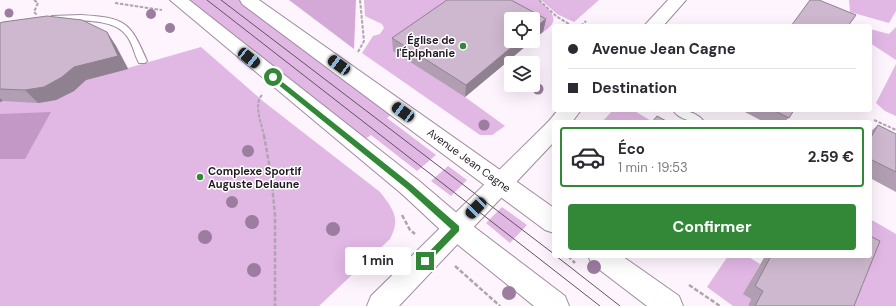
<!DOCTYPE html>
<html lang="fr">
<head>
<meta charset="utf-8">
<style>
  :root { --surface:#fff; --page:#f7f7f7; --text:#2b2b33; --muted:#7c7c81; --line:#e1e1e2; --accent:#328837 }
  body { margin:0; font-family:"DM Sans",sans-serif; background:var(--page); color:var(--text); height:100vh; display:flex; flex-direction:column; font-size:15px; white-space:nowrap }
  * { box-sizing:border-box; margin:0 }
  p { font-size:13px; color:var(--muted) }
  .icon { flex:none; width:22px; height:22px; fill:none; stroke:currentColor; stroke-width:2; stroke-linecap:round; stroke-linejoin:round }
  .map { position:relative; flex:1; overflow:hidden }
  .side { position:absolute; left:552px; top:120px; width:320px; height:138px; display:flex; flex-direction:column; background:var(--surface); border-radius:4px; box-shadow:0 4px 16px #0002 }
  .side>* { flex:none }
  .hud { position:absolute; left:552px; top:24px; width:320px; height:88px; border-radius:4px; box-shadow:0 4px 16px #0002; display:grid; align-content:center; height:88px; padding:0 16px; background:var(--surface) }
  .fabs { position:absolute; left:504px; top:12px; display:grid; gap:8px }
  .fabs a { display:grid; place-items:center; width:36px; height:36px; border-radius:4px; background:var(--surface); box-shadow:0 4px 16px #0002; font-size:20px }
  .end { position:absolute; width:18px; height:18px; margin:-9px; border:5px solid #328837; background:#fff; box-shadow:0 0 0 2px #fff }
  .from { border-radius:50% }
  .bubble { position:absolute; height:28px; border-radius:4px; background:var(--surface); box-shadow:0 4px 16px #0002; font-size:13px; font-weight:700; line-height:28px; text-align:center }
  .car { position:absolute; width:12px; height:24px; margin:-12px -6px; border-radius:5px; box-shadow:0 0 3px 1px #0007; background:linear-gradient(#222 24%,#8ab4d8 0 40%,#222 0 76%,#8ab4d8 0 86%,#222 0) }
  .hud b { display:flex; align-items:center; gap:14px; height:38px; font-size:15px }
  .hud b+b { border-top:1px solid var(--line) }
  .hud i { width:10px; height:10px; background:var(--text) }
  ul { padding:7px 0 0; list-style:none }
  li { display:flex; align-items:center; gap:12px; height:60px; margin:0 8px 6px; padding:0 8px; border:2px solid transparent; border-radius:4px }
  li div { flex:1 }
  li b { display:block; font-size:15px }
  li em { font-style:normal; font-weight:700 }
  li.on { border-color:var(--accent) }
  li>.icon { width:36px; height:36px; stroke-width:1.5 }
  .action { display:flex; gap:8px; margin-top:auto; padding:8px 16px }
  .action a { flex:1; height:46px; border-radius:4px; background:var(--accent); color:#fff; font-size:16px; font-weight:700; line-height:46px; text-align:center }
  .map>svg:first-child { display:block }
  .green { fill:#e1b7e4 }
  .forest { fill:#d5a9d7 }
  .water { fill:#c398c6 }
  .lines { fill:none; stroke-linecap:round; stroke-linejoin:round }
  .lane-casing { stroke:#9f8aa0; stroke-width:2 }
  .street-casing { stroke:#9f8aa0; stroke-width:2 }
  .secondary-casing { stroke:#9f8aa0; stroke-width:2 }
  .path-far1 { stroke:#aea5af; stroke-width:2; stroke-dasharray:3.5 1.5; stroke-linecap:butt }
  .path { stroke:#aea5af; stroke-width:2.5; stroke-dasharray:4.5 2; stroke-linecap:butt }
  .lane { fill:#fff; fill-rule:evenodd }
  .street { fill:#fff; fill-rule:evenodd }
  .secondary { fill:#fff; fill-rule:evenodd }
  .tram { stroke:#5d555e; stroke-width:1 }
  .tree { fill:#9c7c9f }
  .wall { fill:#b19eb2 }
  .shaded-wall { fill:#908191 }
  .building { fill:#ceb8cf; stroke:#908191 }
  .route { fill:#328837 }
  .poi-dot { fill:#328837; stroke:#fff; stroke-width:1.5 }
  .labels { text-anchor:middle; stroke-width:3; stroke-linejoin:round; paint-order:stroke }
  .poi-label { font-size:11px; font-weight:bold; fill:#231b23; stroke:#fff; text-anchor:end }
  .street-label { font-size:11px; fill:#231b23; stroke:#fff }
</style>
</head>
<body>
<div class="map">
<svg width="896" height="306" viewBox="0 0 896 306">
  <rect width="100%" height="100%" fill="#fdf4fe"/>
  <path class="green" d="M 188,0 L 239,0 L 392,114 L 387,118 L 436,155 L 417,171 L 371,135 L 364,140 Z
    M 364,0 L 465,0 L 465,97 L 505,126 L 492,135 L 480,135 L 362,53 L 373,36 L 380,34 L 384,28 L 382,24 L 365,16 Z
    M 511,0 L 538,0 C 550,10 563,20 543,32 L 533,26 L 533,19 Z
    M 541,0 L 599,0 L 574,22 L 557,14 Z
    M 849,0 L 896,0 L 896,11 L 889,23 L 850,12 Z
    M 896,27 L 896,60 L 870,43 L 870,29 L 889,34 Z
    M 93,33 L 116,46 L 128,68 L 201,47 L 264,102 L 380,192 C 393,209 401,218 390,239 L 319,306 L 0,306 L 0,41 Z
    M 896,64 L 896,116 L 885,111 L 876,103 Z
    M 613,110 L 633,110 L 653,122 L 602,122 Z
    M 448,166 L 467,180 L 451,196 L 431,181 Z
    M 502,207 L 527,225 L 510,243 L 486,223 Z
    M 870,219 L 896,234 L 896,306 L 851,306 L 864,283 L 854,276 L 870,256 Z
    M 728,256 L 747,256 L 760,264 L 744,294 L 751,299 L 748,306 L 733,306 L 707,287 Z"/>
  <path class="forest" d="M 289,0 L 356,0 L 354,49 Z"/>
  <path class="water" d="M 51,112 L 25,159 L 0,159 L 0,114 Z"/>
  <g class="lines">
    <g class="lane-casing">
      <path id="lane" d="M 81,15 C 125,18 130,21 147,61 L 145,63 L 139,63 C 134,54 133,43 126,35 C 113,17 72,20 52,22 L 48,19 L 52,16 Z
        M 673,110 C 684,110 698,112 704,122 C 693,122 679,120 673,110 Z"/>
    </g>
    <g class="street-casing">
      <path id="street" d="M 668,0 L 686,0 L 663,26 L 644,26 Z
        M 558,110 L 581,110 L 572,122 L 554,122 L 554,142 L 399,306 L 367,306 L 371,296 L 549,121 Z"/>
    </g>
    <g class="secondary-casing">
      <path id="secondary" d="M 170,0 L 189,0 L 418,180 L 465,220 L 565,296 L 569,306 L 534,306 L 447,236 L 402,194 Z
        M 240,0 L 259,0 L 554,208 L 554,233 L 545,230 L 242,4 Z
        M 588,256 L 622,256 L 679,296 L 683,306 L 647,306 L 592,264 Z"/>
    </g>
    <path class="path-far1" d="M 34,0 L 38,3 L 34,12 L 37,15
      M 539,0 L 556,16 L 572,26
      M 115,3 L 162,10
      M 581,26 L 586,21
      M 358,52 L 364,41 L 360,0
      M 262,95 C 253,104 262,125 264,136
      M 874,120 L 896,130"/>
    <path class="path" d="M 264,135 L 271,175 L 275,215 L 275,306
      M 402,215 L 410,230 L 415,234
      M 568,256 L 575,263
      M 455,266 L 500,306
      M 689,285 L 720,306"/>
    <use href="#lane" class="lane"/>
    <use href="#street" class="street"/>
    <use href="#secondary" class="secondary"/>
    <path class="tram" d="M 207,0 L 600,306
      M 221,0 L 554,254
      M 556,256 L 620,306"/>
  </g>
  <g class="tree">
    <circle cx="9" cy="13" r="4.5"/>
    <circle cx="151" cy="14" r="5"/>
    <circle cx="170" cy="28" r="5"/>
    <circle cx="538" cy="89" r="5.5"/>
    <circle cx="484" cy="125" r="5.5"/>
    <circle cx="248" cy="151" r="6"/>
    <circle cx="232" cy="202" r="6"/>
    <circle cx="252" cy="222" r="7"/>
    <circle cx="333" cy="229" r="7"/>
    <circle cx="205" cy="237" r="7"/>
    <circle cx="594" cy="267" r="7"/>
    <circle cx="254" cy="270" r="7"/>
    <circle cx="509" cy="293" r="7"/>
  </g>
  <path class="wall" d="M 513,1 L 546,19 L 543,32 L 511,41 L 532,41 L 465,97 L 393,51 L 392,38 Z
    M 0,23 L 107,32 L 116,46 L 128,69 L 86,80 L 74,91 L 56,100 L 38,103 L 3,101 L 0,102 Z
    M 741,110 L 794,110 L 785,122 L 764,122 Z
    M 878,125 L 896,134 L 896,192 L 870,178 L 870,132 Z
    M 765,256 L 870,256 L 854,306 L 748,306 L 751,299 L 743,294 Z"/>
  <path class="shaded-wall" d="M 546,19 L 543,32 L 533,40 L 533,29 Z
    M 107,32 L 116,46 L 128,69 L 86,80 L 74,91 L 56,100 L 38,103 L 25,90 Z
    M 519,41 L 532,41 L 465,97 L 466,85 Z
    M 0,98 L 3,101 L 0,102 Z"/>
  <path class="building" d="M 447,0 L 511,0 L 546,19 L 533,29 L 533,19 L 511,19 L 511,41 L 519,41 L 466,85 L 392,38 Z
    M 810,0 L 819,0 L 856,15 L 848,26 L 791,26 Z
    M 47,16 L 82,20 L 107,32 L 118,56 L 74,67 L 62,77 L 44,87 L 25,90 L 0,89 L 0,23 L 3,22 Z
    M 773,110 L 794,110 L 789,118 Z
    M 657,116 L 668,122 L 652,122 Z
    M 878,125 L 896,134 L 896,172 L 870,159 L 870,139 Z
    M 870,236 L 880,241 L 854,306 L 755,306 L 763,291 L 755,286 L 771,256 L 870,256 Z"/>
  <path class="route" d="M 271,76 L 275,76 L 412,185 L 459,226 L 459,231 L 428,263 L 423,263 L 423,258 L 451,229 L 407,189 L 271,79 Z"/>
  <g class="poi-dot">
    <circle cx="463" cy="46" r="4"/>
    <circle cx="200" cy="177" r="4"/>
  </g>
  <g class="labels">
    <g class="poi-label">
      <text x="455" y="44">Église de<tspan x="455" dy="13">l'Épiphanie</tspan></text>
      <text x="208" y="175" text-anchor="start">Complexe Sportif<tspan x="208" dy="13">Auguste Delaune</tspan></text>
    </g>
    <g class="street-label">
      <text transform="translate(469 160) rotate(36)" y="4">Avenue Jean Cagne</text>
    </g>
  </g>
</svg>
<div class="fabs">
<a><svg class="icon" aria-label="locate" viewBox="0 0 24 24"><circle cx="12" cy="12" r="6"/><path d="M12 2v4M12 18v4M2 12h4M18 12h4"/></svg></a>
<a><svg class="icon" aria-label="layers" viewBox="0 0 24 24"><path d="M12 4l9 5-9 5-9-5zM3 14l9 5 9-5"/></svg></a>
</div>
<i class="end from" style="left:273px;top:77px"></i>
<i class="end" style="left:425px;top:261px"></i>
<div class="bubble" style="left:345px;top:247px;width:66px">1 min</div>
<i class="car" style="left:249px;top:58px;rotate:129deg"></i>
<i class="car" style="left:339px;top:65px;rotate:306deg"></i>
<i class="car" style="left:403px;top:112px;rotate:306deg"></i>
<i class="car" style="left:476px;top:208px;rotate:224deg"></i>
<div class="hud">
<b><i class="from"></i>Avenue Jean Cagne</b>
<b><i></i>Destination</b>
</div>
<section class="side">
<ul>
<li class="on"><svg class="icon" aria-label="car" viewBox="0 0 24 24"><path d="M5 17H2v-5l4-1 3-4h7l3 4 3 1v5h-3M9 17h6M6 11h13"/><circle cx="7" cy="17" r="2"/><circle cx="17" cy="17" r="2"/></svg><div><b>Éco</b><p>1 min · 19:53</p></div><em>2.59 €</em></li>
</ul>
<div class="action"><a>Confirmer</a></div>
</section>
</div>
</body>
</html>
